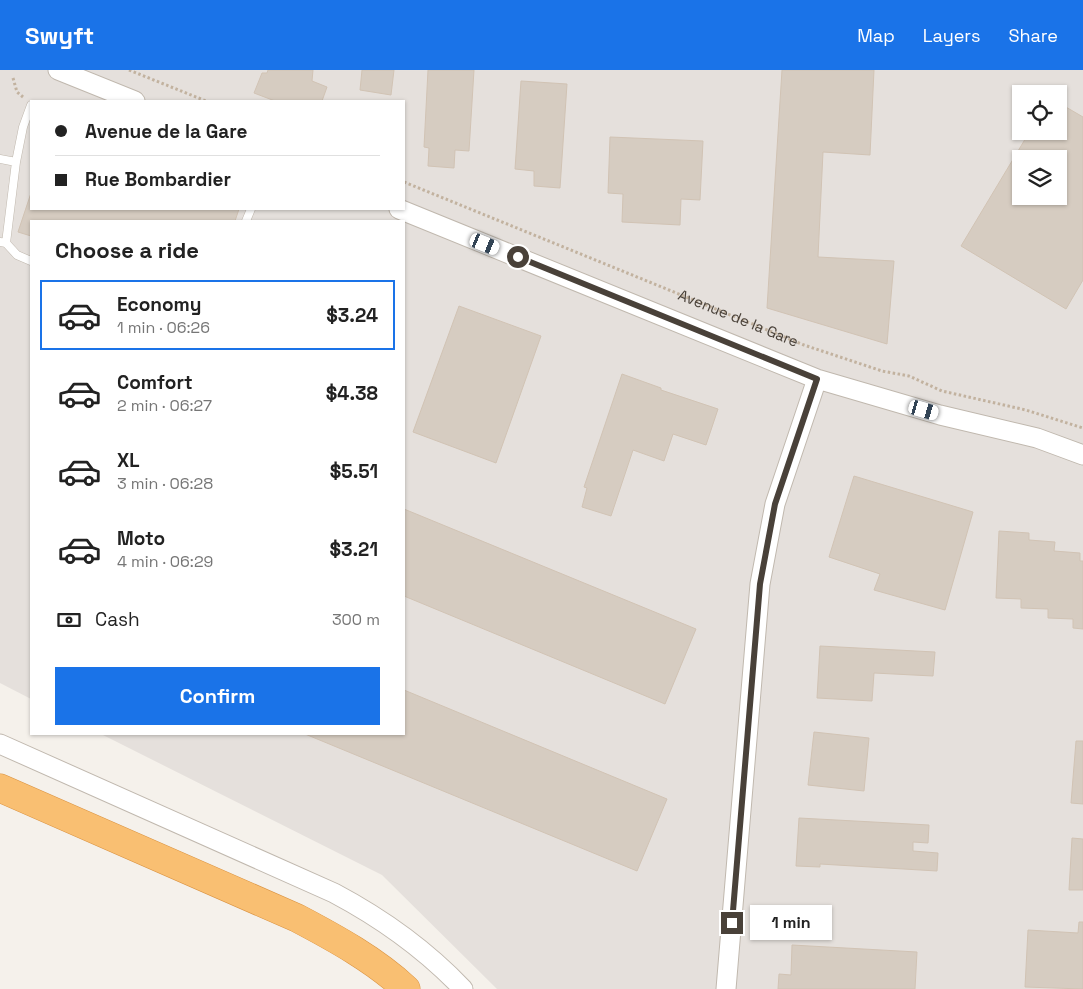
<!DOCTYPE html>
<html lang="en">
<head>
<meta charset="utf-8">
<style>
  :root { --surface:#fff; --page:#f6f6f6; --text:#222; --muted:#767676; --line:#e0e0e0; --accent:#1a73e8 }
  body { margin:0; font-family:"Space Grotesk",sans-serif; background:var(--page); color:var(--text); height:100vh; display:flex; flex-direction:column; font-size:19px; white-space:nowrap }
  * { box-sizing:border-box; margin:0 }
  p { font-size:16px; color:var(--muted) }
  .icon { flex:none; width:28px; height:28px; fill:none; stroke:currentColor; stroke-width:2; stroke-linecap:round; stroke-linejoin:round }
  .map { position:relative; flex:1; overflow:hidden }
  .sheet { position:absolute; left:30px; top:150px; width:375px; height:515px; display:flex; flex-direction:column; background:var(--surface); border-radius:0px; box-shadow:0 1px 4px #0004 }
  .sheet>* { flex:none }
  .guide { position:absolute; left:30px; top:30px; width:375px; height:110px; border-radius:0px; box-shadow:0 1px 4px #0004; display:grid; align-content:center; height:110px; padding:0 25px; background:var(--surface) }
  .tools { position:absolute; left:1012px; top:15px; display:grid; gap:10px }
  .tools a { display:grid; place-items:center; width:55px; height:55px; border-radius:0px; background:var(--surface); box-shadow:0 1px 4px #0004; font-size:25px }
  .end { position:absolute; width:22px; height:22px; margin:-11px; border:6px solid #494139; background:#fff; box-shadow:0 0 0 2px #fff }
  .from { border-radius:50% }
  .bubble { position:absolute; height:35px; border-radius:0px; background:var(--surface); box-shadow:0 1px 4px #0004; font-size:16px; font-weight:700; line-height:35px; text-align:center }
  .car { position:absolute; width:15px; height:30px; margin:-15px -8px; border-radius:6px; box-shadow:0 0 4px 1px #0007; background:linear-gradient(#fff 24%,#345 0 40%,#fff 0 76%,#345 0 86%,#fff 0) }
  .guide b { display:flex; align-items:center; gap:18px; height:48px; font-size:19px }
  .guide b+b { border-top:1px solid var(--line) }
  .guide i { width:12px; height:12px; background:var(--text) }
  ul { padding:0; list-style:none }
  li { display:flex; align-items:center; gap:15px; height:70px; margin:0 10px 8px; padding:0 15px; border:2px solid transparent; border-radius:0px }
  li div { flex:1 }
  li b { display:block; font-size:19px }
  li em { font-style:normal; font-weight:700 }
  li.active { border-color:var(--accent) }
  li>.icon { width:45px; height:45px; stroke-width:1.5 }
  h2 { padding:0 25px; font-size:22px; line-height:60px }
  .pay { display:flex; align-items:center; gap:12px; height:55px; padding:0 25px; font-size:19px }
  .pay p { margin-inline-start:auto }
  .primary-button { display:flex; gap:10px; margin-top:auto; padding:10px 25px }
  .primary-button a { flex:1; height:58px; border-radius:0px; background:var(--accent); color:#fff; font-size:20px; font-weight:700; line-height:58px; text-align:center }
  header { display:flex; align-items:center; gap:30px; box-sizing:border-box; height:70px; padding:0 25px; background:var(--accent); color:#fff }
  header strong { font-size:24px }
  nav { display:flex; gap:28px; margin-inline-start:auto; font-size:18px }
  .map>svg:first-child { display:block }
  .industrial { fill:#e5e0dc; fill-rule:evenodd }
  .building { fill:#d6ccc1; stroke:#d1c3b4; fill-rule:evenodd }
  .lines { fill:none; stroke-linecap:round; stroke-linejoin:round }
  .service-casing { stroke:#c0b8ae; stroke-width:9 }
  .tertiary-casing { stroke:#c0b8ae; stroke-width:21 }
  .motorway-casing { stroke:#d99241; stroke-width:29 }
  .path { stroke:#c2b29f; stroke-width:3; stroke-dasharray:2.5 2.5; stroke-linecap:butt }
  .service { stroke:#fff; stroke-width:8 }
  .tertiary { stroke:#fff; stroke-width:19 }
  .motorway { stroke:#f9bf72; stroke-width:28 }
  .route { stroke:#494139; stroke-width:6 }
  .labels { text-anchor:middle; stroke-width:5; stroke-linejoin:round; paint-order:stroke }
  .street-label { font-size:15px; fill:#494139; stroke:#fff }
</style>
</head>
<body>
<header>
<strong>Swyft</strong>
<nav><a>Map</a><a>Layers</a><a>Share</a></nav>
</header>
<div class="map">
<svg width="1083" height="919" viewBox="0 0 1083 919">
  <rect width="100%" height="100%" fill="#f5f1eb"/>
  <path class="industrial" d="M 0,0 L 1083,0 L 1083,919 L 497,919 L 382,805 L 101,664 L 404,664 L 404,151 L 31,151 L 31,629 L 0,613 ZM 1021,24 L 1059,24 L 1059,61 L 1021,61 ZM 31,31 L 404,31 L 404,139 L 31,139 ZM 1021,89 L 1059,89 L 1059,126 L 1021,126 Z"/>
  <path class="building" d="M 268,0 L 313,0 L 312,11 L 327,17 L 322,31 L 275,31 L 254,23 L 262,3 L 267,3 Z
    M 362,0 L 394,0 L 391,25 L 360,20 Z
    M 428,0 L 474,0 L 469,81 L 455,80 L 454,98 L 428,96 L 429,78 L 424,77 Z
    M 782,0 L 874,0 L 870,85 L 823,82 L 818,187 L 894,191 L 887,274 L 767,238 Z
    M 521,11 L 567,14 L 560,118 L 534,116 L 534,101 L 515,99 Z
    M 1059,33 L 1083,47 L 1083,210 L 1066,239 L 961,176 L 1030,61 L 1059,61 ZM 1021,89 L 1059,89 L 1059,126 L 1021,126 Z
    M 610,67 L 703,71 L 700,130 L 681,129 L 680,155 L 622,152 L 623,124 L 608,123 Z
    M 31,123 L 31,139 L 239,139 L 235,151 L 31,151 L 31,166 L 18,162 Z
    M 459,236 L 541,266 L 496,393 L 413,362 Z
    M 622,304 L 661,318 L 661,320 L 718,339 L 706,375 L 673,364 L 664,391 L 633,380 L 611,446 L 582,437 L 587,418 L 584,417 Z
    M 854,406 L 973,442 L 945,540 L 874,520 L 880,504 L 829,487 Z
    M 404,439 L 696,559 L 665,634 L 404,526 Z
    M 999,461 L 1029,463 L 1029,470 L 1055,472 L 1054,481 L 1080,483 L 1080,491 L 1083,491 L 1083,559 L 1073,558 L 1073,549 L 1048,548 L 1048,539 L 1021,538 L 1021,529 L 996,528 Z
    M 820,576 L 935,582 L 933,606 L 874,603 L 872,631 L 817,628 Z
    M 404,620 L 667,729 L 637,801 L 305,664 L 404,664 Z
    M 814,662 L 869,668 L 864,721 L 808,715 Z
    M 1076,671 L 1083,671 L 1083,734 L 1071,733 Z
    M 799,748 L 929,755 L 928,773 L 913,772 L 913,781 L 938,783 L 937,801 L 820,794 L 820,797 L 796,796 Z
    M 1072,768 L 1083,769 L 1083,820 L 1069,820 Z
    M 1079,852 L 1083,852 L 1083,919 L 1025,917 L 1028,860 L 1078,863 Z
    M 792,875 L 917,882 L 915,919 L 778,919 L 779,904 L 791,905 Z"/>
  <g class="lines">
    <g class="service-casing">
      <path id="service" d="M 0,89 L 16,92 L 6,173 L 0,172
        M 16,92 L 23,57 L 31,35
        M 246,151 L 251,139
        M 6,173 L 17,185 L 31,191"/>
    </g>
    <g class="tertiary-casing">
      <path id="tertiary" d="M 58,0 L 135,31
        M 399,139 L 817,309 L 940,345 L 1037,368 L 1083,385
        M 0,674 L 334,823 C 383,849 425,879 463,919
        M 726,919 L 760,514 L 775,434 L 817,309"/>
    </g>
    <g class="motorway-casing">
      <path id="motorway" d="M 0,718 L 297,848 C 335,868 375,890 406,919"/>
    </g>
    <g class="path">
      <path d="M 129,0 L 206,31"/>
      <path d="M 13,8 L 17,22 L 23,27"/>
      <path id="s1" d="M 404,112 L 804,275 L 882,301 L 909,306 L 942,321 L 1026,340 L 1083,358"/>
    </g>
    <use href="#service" class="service"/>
    <use href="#tertiary" class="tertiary"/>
    <use href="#motorway" class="motorway"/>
  </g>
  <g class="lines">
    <path class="route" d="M 518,187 L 817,309 L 775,434 L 760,514 L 732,853"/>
  </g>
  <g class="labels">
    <g class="street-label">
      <text dy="5" stroke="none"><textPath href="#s1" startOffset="361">Avenue de la Gare</textPath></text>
    </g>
  </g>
</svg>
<div class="tools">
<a><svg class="icon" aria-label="locate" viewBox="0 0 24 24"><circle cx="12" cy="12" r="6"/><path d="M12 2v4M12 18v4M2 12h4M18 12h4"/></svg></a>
<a><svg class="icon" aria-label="layers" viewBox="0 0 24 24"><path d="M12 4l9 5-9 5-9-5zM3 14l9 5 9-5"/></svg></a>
</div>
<i class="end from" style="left:518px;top:187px"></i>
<i class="end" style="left:732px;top:853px"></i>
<div class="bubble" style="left:750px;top:835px;width:82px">1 min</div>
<i class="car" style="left:485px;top:174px;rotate:112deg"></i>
<i class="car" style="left:924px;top:340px;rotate:106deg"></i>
<div class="guide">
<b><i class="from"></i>Avenue de la Gare</b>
<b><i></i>Rue Bombardier</b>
</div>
<section class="sheet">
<h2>Choose a ride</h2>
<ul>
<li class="active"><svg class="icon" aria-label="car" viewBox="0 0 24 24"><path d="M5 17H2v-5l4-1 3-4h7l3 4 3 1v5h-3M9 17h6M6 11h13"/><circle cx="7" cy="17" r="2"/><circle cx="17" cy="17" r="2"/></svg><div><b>Economy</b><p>1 min · 06:26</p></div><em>$3.24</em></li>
<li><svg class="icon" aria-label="car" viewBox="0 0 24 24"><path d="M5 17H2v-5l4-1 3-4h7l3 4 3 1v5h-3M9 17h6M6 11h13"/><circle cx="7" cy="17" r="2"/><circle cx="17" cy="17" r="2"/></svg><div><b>Comfort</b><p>2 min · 06:27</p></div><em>$4.38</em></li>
<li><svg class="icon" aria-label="car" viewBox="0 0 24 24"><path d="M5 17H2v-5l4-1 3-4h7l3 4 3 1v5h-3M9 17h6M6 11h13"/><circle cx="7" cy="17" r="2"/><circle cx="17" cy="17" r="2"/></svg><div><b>XL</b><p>3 min · 06:28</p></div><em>$5.51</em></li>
<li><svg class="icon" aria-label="car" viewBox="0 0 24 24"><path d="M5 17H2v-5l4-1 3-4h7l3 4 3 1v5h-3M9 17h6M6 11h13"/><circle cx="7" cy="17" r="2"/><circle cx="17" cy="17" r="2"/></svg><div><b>Moto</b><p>4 min · 06:29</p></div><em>$3.21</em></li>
</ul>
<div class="pay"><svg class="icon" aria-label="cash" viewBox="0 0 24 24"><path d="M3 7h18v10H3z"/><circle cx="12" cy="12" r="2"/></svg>Cash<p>300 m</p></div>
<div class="primary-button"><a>Confirm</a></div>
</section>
</div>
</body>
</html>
